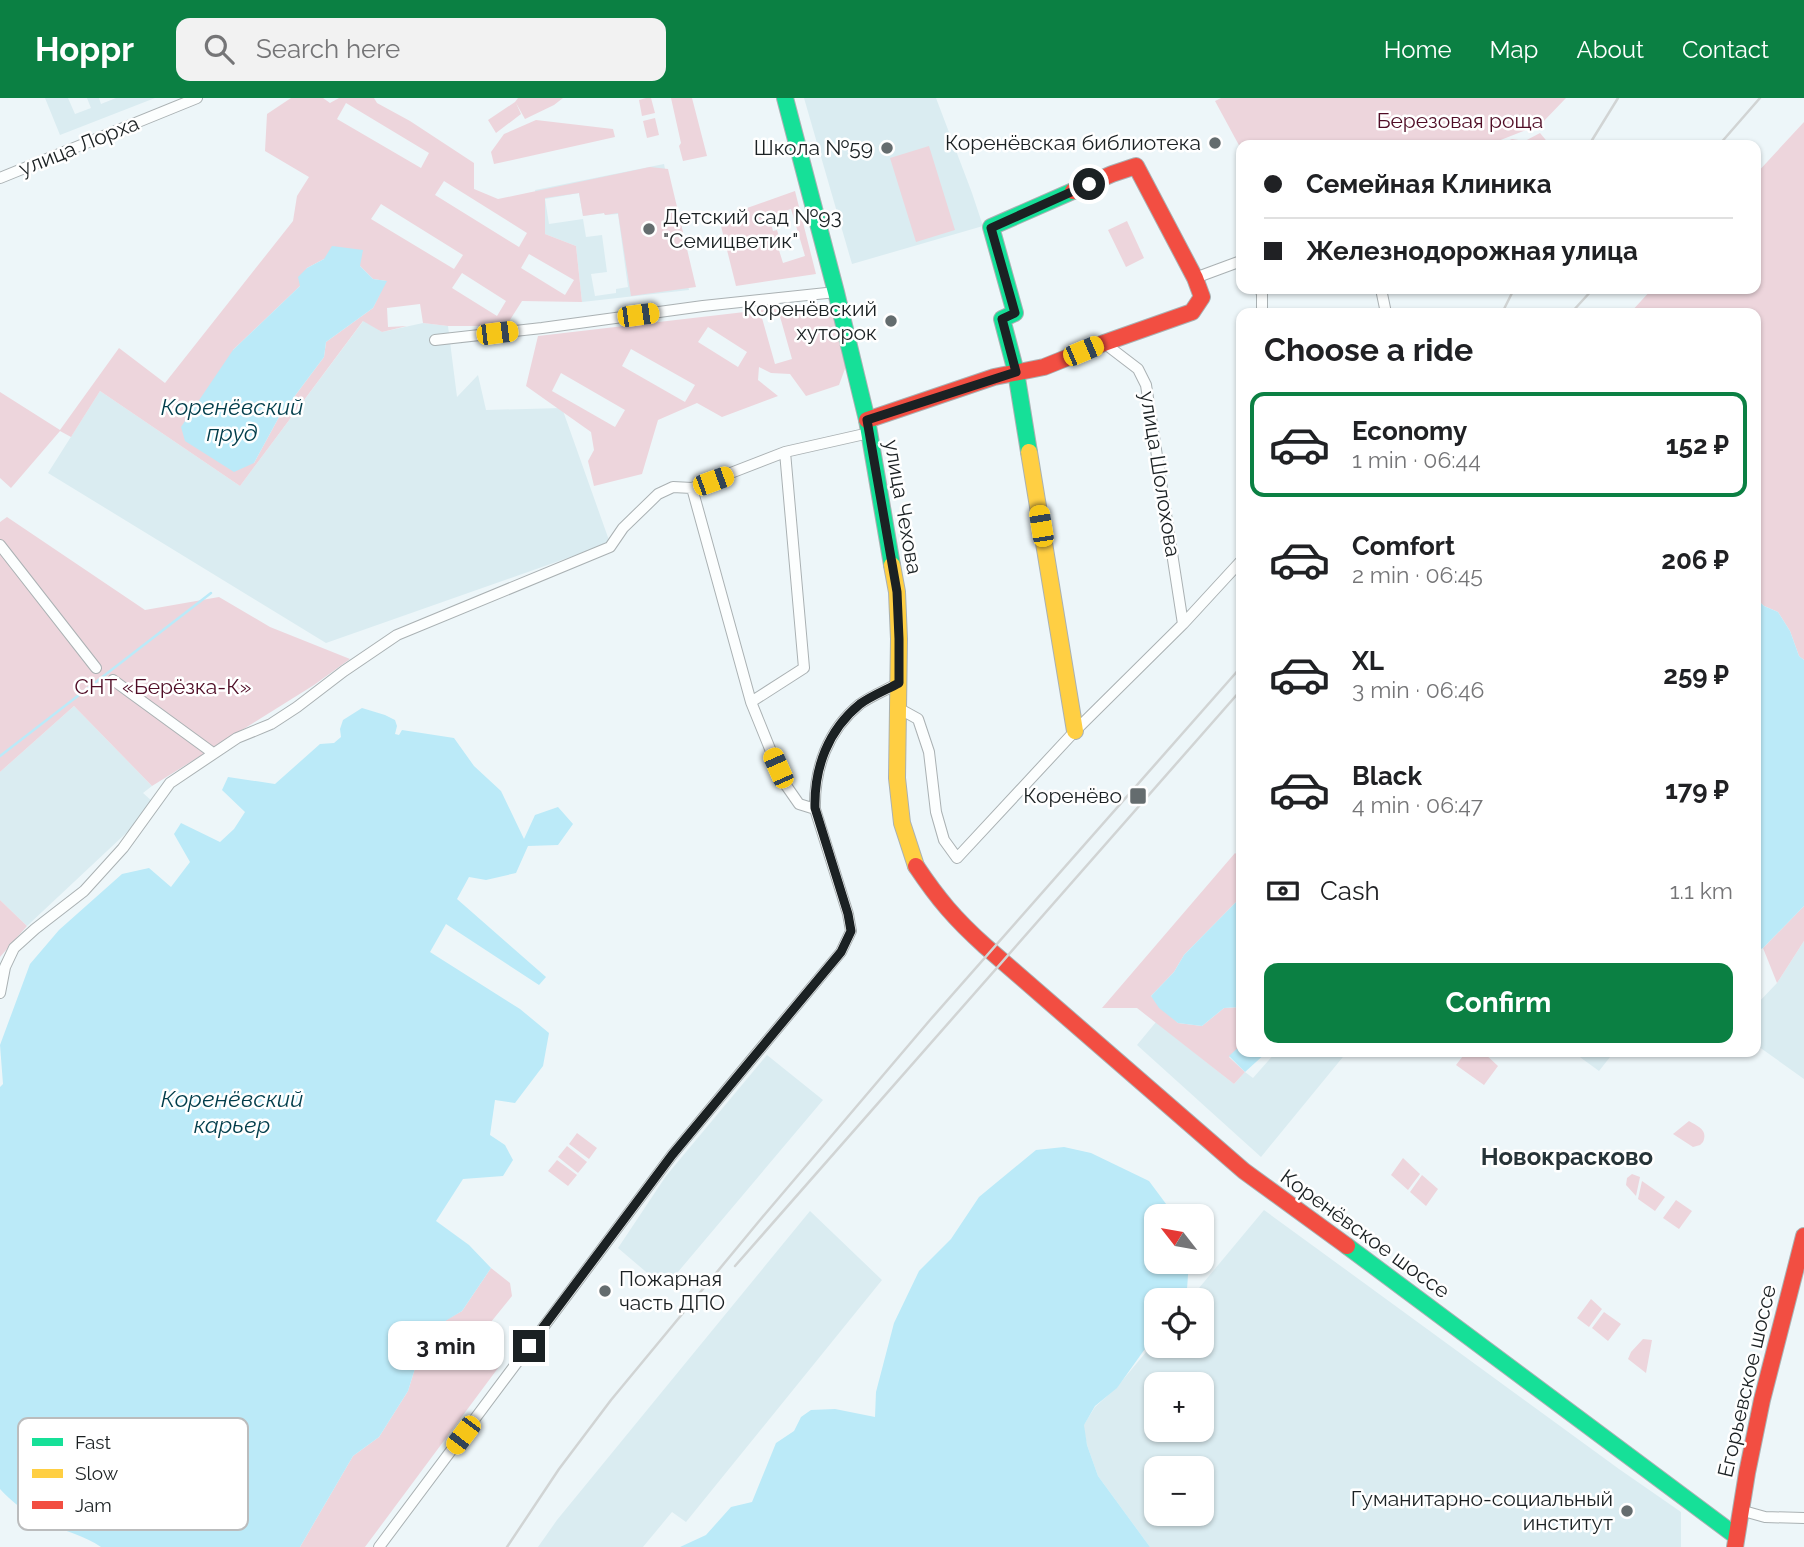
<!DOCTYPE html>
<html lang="en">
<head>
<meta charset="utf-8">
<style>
  :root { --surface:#fff; --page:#f2f2f2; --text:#202124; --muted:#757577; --line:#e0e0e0; --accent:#0b8043 }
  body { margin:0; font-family:Raleway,sans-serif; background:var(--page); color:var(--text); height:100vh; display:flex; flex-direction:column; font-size:26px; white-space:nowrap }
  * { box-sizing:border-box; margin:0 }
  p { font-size:23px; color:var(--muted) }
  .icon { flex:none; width:38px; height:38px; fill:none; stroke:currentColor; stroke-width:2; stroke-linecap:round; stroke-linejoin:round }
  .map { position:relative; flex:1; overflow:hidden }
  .side { position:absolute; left:1236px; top:210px; width:525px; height:749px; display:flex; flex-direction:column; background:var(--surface); border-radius:14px; box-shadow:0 2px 5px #0004 }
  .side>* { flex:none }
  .banner { position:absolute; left:1236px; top:42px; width:525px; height:154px; border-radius:14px; box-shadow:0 2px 5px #0004; display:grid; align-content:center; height:154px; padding:0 28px; background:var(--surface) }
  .needle { width:46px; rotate:301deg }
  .controls { position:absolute; left:1144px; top:1106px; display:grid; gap:14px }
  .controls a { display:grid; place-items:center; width:70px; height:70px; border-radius:14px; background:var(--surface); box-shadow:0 2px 5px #0004; font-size:35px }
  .end { position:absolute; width:32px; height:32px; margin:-16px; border:9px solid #1b2123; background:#fff; box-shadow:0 0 0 4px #fff }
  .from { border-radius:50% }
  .bubble { position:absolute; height:49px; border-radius:14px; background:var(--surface); box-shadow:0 2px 5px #0004; font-size:23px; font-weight:700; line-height:49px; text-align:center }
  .car { position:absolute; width:21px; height:42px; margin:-21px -10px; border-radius:9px; box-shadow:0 0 5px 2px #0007; background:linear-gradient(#f5c518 24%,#345 0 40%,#f5c518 0 76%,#345 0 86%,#f5c518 0) }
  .banner b { display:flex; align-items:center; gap:24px; height:66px; font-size:26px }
  .banner b+b { border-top:2px solid var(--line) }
  .banner i { width:18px; height:18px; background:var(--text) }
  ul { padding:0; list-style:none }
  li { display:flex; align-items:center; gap:21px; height:105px; margin:0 14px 10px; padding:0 14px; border:4px solid transparent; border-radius:14px }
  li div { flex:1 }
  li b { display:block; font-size:26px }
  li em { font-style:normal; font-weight:700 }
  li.on { border-color:var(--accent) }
  li>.icon { width:63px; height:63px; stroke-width:1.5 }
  h2 { padding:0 28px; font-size:32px; line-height:84px }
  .pay { display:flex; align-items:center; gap:18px; height:77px; padding:0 28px; font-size:26px }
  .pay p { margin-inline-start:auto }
  .action { display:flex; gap:14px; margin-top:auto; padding:14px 28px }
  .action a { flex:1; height:80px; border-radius:14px; background:var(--accent); color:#fff; font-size:28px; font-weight:700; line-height:80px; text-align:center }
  header { display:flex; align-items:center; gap:42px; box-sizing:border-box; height:98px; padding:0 35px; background:var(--accent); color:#fff }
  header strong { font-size:33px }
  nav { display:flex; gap:38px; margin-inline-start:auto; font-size:24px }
  .search { width:490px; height:63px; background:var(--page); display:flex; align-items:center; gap:18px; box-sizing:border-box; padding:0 24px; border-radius:14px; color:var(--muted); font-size:26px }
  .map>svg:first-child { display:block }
  .built { fill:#daecf1; fill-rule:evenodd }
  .green { fill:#edd5dc; fill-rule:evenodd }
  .water { fill:#bbeaf8 }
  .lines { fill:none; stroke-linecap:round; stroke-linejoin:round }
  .stream { stroke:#bbeaf8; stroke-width:2.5 }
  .street-casing { stroke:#aab1b3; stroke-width:12 }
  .fast-casing { stroke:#aab1b3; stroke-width:18 }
  .slow-casing { stroke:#aab1b3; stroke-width:18 }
  .jam-casing { stroke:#aab1b3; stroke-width:18 }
  .street { stroke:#fcfefe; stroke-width:10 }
  .fast { stroke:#16e098; stroke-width:16 }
  .slow { stroke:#ffcf43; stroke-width:16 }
  .jam { stroke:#f24e42; stroke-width:16 }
  .rail { stroke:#d1d4d4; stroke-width:2.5 }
  .route { stroke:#1b2123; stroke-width:9 }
  .poi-dot { fill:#646c6e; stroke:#fff; stroke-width:2.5 }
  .labels { text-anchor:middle; stroke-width:5; stroke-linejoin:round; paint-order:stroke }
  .park-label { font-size:21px; fill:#500d26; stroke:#fff }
  .poi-label { font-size:21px; fill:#1b2123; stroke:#fff; text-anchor:end }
  .street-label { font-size:21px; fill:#1b2123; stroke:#fff }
  .water-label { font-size:23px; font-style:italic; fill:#013d4b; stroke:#fff }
  .quarter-label { font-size:24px; font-weight:bold; fill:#273438; stroke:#fff }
  .key { fill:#fff; stroke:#bbbcbd; stroke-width:2 }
  .key-label { font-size:19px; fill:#1b2123 }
</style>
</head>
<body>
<header>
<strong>Hoppr</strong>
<div class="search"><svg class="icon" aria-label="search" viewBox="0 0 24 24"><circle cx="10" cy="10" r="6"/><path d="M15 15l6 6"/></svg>Search here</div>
<nav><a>Home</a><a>Map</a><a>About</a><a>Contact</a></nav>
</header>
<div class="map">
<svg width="1804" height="1449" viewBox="0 0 1804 1449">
  <rect width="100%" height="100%" fill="#edf6f9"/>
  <path class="built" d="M 45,0 L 68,0 L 75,16 L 91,10 L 87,0 L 99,0 L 101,6 L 116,0 L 155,0 L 60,37 Z
    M 804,0 L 936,0 L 972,95 L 983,128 L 852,166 Z
    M 664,66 L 689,192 L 582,204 L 576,148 L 545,136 L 535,92 ZM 579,95 L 583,118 L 604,115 L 605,117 L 618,116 L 628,189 L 616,191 L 616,195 L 595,198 L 591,176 L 607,174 L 602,137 L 586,139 L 583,121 L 549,126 L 545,101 Z
    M 364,222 L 382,234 L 423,225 L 448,228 L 457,299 L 478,277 L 486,312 L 562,310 L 610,445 L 326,545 L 48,375 L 100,293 L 240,388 Z
    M 74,608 L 152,688 L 143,695 L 153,704 L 139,723 L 27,828 L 0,802 L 0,674 Z
    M 1804,843 L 1804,981 L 1755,946 L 1755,908 L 1777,885 Z
    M 1156,924 L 1234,986 L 1245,974 L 1253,980 L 1276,954 L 1347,954 L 1261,1059 L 1137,947 Z
    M 1573,954 L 1614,954 L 1599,973 Z
    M 767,957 L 823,1002 L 667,1187 L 652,1179 L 618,1150 L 666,1078 Z
    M 1264,1112 L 1619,1371 L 1681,1414 L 1681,1449 L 1150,1449 L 1098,1378 L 1087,1347 L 1083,1328 L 1095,1309 L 1116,1290 L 1157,1241 L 1157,1248 L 1202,1248 L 1202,1202 L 1189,1202 ZM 1157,1286 L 1202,1286 L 1202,1332 L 1157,1332 ZM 1157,1370 L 1202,1370 L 1202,1416 L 1157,1416 Z
    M 810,1113 L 882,1182 L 686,1424 L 672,1414 L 643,1449 L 538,1449 L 557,1422 Z"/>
  <path class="green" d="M 291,0 L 323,0 L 330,5 L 339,0 L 374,0 L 377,5 L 410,23 L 474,65 L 474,91 L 498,101 L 650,69 L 668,71 L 696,189 L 631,198 L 618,115 L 605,117 L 604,115 L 583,118 L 579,95 L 545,100 L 545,136 L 576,148 L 582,204 L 522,203 L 506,228 L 448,228 L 423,225 L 420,206 L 387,210 L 388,229 L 407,228 L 382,234 L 363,223 L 240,388 L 100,293 L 71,339 L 60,333 L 11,390 L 0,380 L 0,294 L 60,332 L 119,250 L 165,285 L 293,123 L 297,98 L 309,79 L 265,53 L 267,16 ZM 346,5 L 429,55 L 421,70 L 337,21 ZM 444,83 L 527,135 L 519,149 L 435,97 ZM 381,106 L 463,157 L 454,171 L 371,121 ZM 529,156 L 574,182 L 565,197 L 521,170 ZM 324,161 L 360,168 L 373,181 L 386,183 L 373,210 L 326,244 L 324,259 L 279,319 L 254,365 L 233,252 L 300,188 L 307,170 ZM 462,175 L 506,203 L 497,218 L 452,190 Z
    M 518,0 L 563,0 L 554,7 L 525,21 L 516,5 L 521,16 L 496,35 L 488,22 L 515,4 Z
    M 646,0 L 651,0 L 655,15 L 642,18 L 639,2 Z
    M 671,0 L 692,0 L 707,58 L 683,63 L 679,48 L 681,45 Z
    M 1221,0 L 1566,0 L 1541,26 L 1488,47 L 1262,47 L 1260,44 L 1251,47 L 1241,47 L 1241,51 L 1215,3 Z
    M 655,20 L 659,37 L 647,40 L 643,23 Z
    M 536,22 L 613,31 L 615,39 L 494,66 L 491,54 L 504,36 Z
    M 1804,24 L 1804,562 L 1799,558 L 1790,533 L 1778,514 L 1764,508 L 1755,500 L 1755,215 L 1630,215 L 1652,191 L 1755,191 L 1755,77 Z
    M 1540,35 L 1550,47 L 1498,47 L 1512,41 L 1525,43 Z
    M 929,48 L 955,132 L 916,144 L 890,60 Z
    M 795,93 L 816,176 L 736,188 L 719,120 ZM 791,111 L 805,158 L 783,165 L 778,149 L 782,148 L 777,132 L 773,133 L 769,118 Z
    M 1127,123 L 1144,160 L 1126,169 L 1108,132 Z
    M 821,205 L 840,221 L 846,268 L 839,287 L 806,298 L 790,276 L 771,275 L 759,269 L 758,282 L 778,298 L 722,319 L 697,305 L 658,322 L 642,376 L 594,388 L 588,363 L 594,352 L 591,334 L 526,288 L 538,238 ZM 779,215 L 792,261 L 775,266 L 762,220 ZM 708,229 L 747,254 L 738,269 L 698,244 ZM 631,251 L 695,287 L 685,304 L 622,268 ZM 561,275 L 625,312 L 615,329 L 552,293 Z
    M 7,419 L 145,512 L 219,499 L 270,529 L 350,561 L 314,587 L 152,688 L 74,608 L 0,674 L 0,424 Z
    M 1235,755 L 1241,760 L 1241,799 L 1184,857 L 1174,874 L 1151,898 L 1178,925 L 1202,928 L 1224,910 L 1241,909 L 1241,947 L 1229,959 L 1245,974 L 1234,986 L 1137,910 L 1102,910 Z
    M 0,802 L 27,828 L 0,859 Z
    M 1804,808 L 1804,843 L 1777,885 L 1763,850 Z
    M 1466,954 L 1483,954 L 1498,968 L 1484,987 L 1456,967 Z
    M 1689,1023 C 1699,1029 1708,1032 1703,1044 L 1700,1047 L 1693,1049 L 1673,1036 Z
    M 577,1035 L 597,1050 L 589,1061 L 569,1046 Z
    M 567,1048 L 587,1064 L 578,1075 L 558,1059 Z
    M 1403,1060 L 1420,1076 L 1408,1092 L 1391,1077 Z
    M 557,1062 L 577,1077 L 568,1088 L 548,1073 Z
    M 1632,1076 L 1640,1079 L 1636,1098 L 1626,1087 L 1627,1080 Z
    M 1422,1077 L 1438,1091 L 1426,1108 L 1410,1094 Z
    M 1642,1083 L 1665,1099 L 1655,1113 L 1638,1101 Z
    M 1676,1102 L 1692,1113 L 1679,1131 L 1663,1120 Z
    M 491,1170 L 510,1185 L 512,1198 L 474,1245 L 501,1266 L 365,1449 L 300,1449 L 353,1358 L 379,1339 L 408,1293 L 420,1254 L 437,1227 L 462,1213 Z
    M 1591,1201 L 1602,1211 L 1589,1229 L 1577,1220 Z
    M 1604,1214 L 1621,1226 L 1608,1243 L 1592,1230 Z
    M 1643,1241 L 1652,1242 L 1646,1275 L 1628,1261 L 1631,1254 Z"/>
  <path class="water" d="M 332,148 L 363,152 L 360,168 L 373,181 L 387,183 L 373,210 L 326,244 L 324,259 L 279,319 L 254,365 L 234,374 L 185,343 L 181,329 L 233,252 L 300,188 L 298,179 L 307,170 L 324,161 Z
    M 1755,500 L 1764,508 L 1778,514 L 1790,533 L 1799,558 L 1804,562 L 1804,808 L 1763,850 L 1755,854 Z
    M 362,610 L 385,617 L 395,622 L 397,628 L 395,636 L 399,637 L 402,632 L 454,640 L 474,668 L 501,693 L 524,741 L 535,717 L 558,709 L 573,726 L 558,747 L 528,748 L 516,775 L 486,782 L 469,779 L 457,801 L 546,879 L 539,887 L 446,826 L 430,854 L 520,911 L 549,935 L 543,968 L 515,1005 L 495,1002 L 490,1037 L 505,1047 L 513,1062 L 503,1078 L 463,1081 L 436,1123 L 469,1147 L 491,1170 L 462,1213 L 437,1228 L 420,1254 L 408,1293 L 379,1339 L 353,1358 L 300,1449 L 101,1449 C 82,1436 59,1432 39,1422 C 26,1415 10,1402 0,1391 L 0,989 L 3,986 L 0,947 L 30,866 L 59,832 L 122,776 L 149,770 L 171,789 L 190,764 L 174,736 L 181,725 L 220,744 L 234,731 L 245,714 L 222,692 L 228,679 L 275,686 L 320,646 L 334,645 L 341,639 L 340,631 L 343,622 Z
    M 1241,799 L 1241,909 L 1224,910 L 1202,928 L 1178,925 L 1159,910 L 1151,898 L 1174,874 L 1184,857 Z
    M 1241,947 L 1241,954 L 1267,954 L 1245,974 L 1229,958 Z
    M 1064,1049 L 1091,1055 L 1149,1083 L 1175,1118 L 1157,1118 L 1157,1164 L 1189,1164 L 1187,1191 L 1179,1202 L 1157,1202 L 1157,1234 L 1117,1290 L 1095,1308 L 1084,1327 L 1087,1347 L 1098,1378 L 1150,1449 L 680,1449 L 706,1437 L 731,1409 L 752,1404 L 776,1345 L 794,1333 L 801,1319 L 811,1312 L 835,1311 L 875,1319 L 876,1294 L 894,1225 L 919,1173 L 951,1141 L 979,1099 L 1036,1052 Z"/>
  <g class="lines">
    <path class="stream" d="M 0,658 L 211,495"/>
    <g class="street-casing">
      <path id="street" d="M 0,80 L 197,0
        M 1195,180 L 1241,163
        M 1260,191 L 1262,196 L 1262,215
        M 1381,191 L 1386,215
        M 435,242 L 542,230 L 703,208 L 836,194
        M 1104,245 L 1138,271 L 1146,287 L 1183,526
        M 692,390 L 751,604 L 783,683 L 799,706 L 815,711
        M 0,447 L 96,570
        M 113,582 L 213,655
        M 751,604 L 804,570 L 785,354
        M 898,610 L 918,621 L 929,654 L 936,714 L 944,742 L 957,760 L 1075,633 L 1183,526 L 1241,463
        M 0,895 L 5,869 L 14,850 L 35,831 L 84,793 L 123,750 L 170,685 L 237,640 L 271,626 L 297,609 L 344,573 L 397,537 L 610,449 L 623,430 L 658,396 L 673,389 L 692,390 L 785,354 L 869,335
        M 1740,1412 L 1765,1419 L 1804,1420
        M 379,1449 L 672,1057 L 841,854 L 851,833 L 848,816 L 815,711 C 814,670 828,632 860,606 C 871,598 886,592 899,585"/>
    </g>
    <g class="fast-casing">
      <path id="fast" d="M 785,0 L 836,194 L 867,322 L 892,467
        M 1029,354 L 1016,274 L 1002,221 L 1015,215 L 991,129 L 1073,93
        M 1347,1148 L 1736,1438"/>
    </g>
    <g class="slow-casing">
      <path id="slow" d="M 1029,354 L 1075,633
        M 892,467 L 897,494 L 899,541 L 897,680 L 902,725 L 916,768"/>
    </g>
    <g class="jam-casing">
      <path id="jam" d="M 867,322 L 994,279 L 1044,269 L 1104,245 L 1192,214 L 1202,199 L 1195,180 L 1136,68 L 1112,76 L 1073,93
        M 916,768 C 938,801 955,821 985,848 L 1244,1073 L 1347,1148
        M 1735,1449 L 1747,1375 L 1762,1302 L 1804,1138"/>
    </g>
    <use href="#street" class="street"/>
    <use href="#fast" class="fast"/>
    <use href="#slow" class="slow"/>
    <use href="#jam" class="jam"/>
    <path class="rail" d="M 1589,47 L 1618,0
      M 1719,47 L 1760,0
      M 1502,215 L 1514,191
      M 1571,215 L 1593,191
      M 735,1168 L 1241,592
      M 507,1449 L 559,1371 L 611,1302 L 760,1122 L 930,922 L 1241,569"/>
  </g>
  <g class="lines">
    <path class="route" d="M 529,1248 L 672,1057 L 841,854 L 851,833 L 848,816 L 815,710 C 814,670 828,632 860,606 C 871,598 886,592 899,585 L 899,541 L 897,494 L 867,322 L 1016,274 L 1002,221 L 1015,215 L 991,130 L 1089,86"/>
  </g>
  <g class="poi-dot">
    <circle cx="1215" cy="45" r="7"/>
    <circle cx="887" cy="50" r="7"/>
    <circle cx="649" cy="131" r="7"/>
    <circle cx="891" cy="223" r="7"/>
    <rect x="1129" y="689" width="18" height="18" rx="3.5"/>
    <circle cx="605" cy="1193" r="7"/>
    <circle cx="1627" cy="1413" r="7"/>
  </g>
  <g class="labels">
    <g class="park-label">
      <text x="1460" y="30">Березовая роща</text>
      <text x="163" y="596">СНТ «Берёзка-К»</text>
    </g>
    <g class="poi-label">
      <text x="1201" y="52">Коренёвская библиотека</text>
      <text x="873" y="57">Школа №59</text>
      <text x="663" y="126" text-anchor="start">Детский сад №93<tspan x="663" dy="24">"Семицветик"</tspan></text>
      <text x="877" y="218">Коренёвский<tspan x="877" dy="24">хуторок</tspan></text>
      <text x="1122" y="705">Коренёво</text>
      <text x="619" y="1188" text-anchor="start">Пожарная<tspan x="619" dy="24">часть ДПО</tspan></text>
      <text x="1613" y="1408">Гуманитарно-социальный<tspan x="1613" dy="24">институт</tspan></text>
    </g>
    <g class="street-label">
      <text transform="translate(79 48) rotate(-22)" y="7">улица Лорха</text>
      <text transform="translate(1160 376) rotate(81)" y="7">улица Шолохова</text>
      <text transform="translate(903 409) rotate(80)" y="7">улица Чехова</text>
      <text transform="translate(1365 1136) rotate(36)" y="7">Коренёвское шоссе</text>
      <text transform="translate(1747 1283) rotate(-77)" y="7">Егорьевское шоссе</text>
    </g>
    <g class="water-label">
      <text x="232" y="317">Коренёвский<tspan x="232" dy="26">пруд</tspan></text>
      <text x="232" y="1009">Коренёвский<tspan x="232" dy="26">карьер</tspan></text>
    </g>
    <g class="quarter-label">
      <text x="1567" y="1067">Новокрасково</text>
    </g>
  </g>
  <rect x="18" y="1320" width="230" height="112" rx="10" class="key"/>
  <rect x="32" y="1340" width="31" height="8" fill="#16e098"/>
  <rect x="32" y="1371" width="31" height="9" fill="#ffcf43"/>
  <rect x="32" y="1403" width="31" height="8" fill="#f24e42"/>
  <g class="key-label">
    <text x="75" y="1351">Fast</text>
    <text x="75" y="1382">Slow</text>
    <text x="75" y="1414">Jam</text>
  </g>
</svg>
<div class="controls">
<a><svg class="needle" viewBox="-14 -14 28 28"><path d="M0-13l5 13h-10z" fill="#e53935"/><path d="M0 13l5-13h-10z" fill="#757577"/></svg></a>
<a><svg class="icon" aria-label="locate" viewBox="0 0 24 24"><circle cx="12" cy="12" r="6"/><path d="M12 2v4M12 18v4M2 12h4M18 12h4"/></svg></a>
<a>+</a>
<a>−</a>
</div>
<i class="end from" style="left:1089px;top:86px"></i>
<i class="end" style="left:529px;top:1248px"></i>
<div class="bubble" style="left:388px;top:1223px;width:116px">3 min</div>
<i class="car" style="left:638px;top:217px;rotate:82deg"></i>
<i class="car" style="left:497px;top:235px;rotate:83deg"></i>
<i class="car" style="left:1083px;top:253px;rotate:67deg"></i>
<i class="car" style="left:713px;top:383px;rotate:70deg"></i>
<i class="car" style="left:1041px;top:428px;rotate:351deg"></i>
<i class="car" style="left:778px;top:670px;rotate:336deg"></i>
<i class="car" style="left:463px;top:1337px;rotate:217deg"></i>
<div class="banner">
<b><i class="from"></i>Семейная Клиника</b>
<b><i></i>Железнодорожная улица</b>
</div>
<section class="side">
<h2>Choose a ride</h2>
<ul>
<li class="on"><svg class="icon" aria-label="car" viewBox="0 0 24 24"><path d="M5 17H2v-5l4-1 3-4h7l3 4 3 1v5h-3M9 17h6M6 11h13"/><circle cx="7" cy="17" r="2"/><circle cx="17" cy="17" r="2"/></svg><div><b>Economy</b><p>1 min · 06:44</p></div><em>152 ₽</em></li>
<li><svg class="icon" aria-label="car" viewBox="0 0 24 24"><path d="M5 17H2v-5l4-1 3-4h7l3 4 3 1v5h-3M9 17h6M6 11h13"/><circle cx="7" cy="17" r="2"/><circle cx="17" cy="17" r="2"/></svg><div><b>Comfort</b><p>2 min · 06:45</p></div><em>206 ₽</em></li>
<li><svg class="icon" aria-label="car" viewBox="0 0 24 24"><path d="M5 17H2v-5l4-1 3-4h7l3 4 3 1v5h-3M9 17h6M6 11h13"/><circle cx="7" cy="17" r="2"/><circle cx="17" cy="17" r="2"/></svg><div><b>XL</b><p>3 min · 06:46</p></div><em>259 ₽</em></li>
<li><svg class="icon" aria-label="car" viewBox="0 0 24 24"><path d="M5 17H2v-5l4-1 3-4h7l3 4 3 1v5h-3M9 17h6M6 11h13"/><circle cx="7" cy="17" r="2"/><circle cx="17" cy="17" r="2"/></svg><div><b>Black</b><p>4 min · 06:47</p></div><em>179 ₽</em></li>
</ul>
<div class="pay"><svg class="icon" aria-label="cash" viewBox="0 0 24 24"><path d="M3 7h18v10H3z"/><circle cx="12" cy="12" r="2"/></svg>Cash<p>1.1 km</p></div>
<div class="action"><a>Confirm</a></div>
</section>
</div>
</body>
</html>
